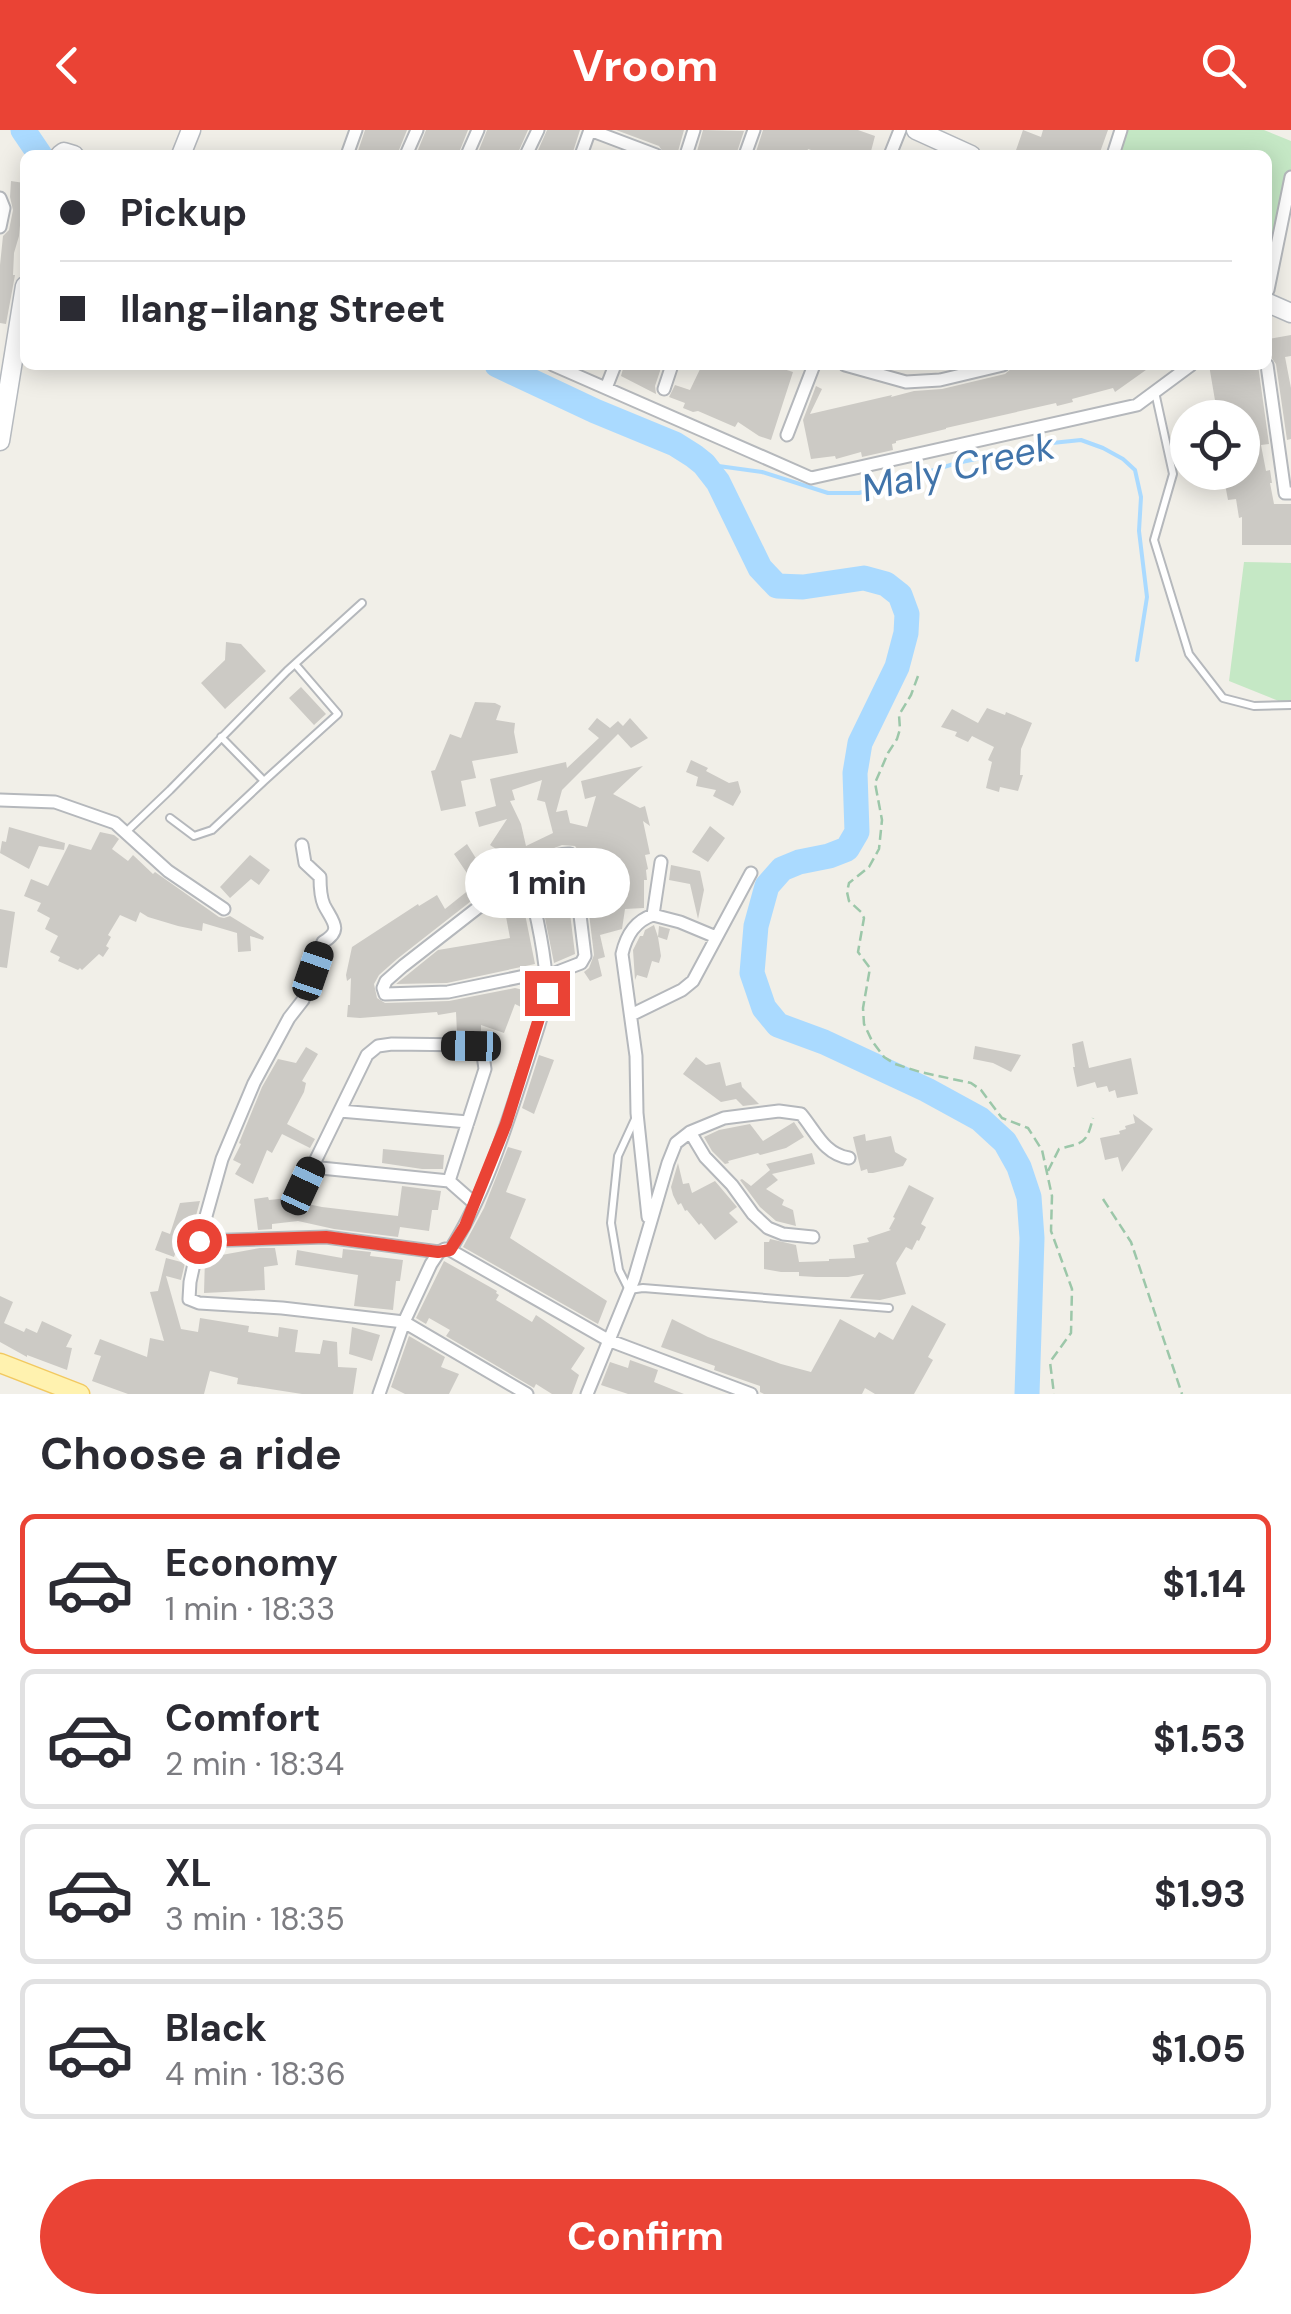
<!DOCTYPE html>
<html lang="en">
<head>
<meta charset="utf-8">
<style>
  :root { --surface:#fff; --page:#f2f2f3; --text:#2b2b33; --muted:#7c7c81; --line:#e1e1e2; --accent:#ea4335 }
  body { margin:0; font-family:"DM Sans",sans-serif; background:var(--page); color:var(--text); height:100vh; display:flex; flex-direction:column; font-size:38px; white-space:nowrap }
  * { box-sizing:border-box; margin:0 }
  p { font-size:32px; color:var(--muted) }
  .icon { flex:none; width:55px; height:55px; fill:none; stroke:currentColor; stroke-width:2; stroke-linecap:round; stroke-linejoin:round }
  .map { position:relative; height:1264px; overflow:hidden }
  .panel { display:flex; flex-direction:column; background:var(--surface); flex:1 }
  .panel>* { flex:none }
  .banner { position:absolute; left:20px; top:20px; width:1252px; height:220px; border-radius:15px; box-shadow:0 5px 25px #0003; display:grid; align-content:center; height:220px; padding:0 40px; background:var(--surface) }
  .buttons { position:absolute; left:1170px; top:270px; display:grid; gap:20px }
  .buttons a { display:grid; place-items:center; width:90px; height:90px; border-radius:50%; background:var(--surface); box-shadow:0 5px 25px #0003; font-size:50px }
  .end { position:absolute; width:45px; height:45px; margin:-22px; border:12px solid #ea4335; background:#fff; box-shadow:0 0 0 5px #fff }
  .from { border-radius:50% }
  .bubble { position:absolute; height:70px; border-radius:35px; background:var(--surface); box-shadow:0 5px 25px #0003; font-size:32px; font-weight:700; line-height:70px; text-align:center }
  .car { position:absolute; width:30px; height:60px; margin:-30px -15px; border-radius:12px; box-shadow:0 0 8px 2px #0007; background:linear-gradient(#222 24%,#8ab4d8 0 40%,#222 0 76%,#8ab4d8 0 86%,#222 0) }
  .banner b { display:flex; align-items:center; gap:35px; height:95px; font-size:38px }
  .banner b+b { border-top:2px solid var(--line) }
  .banner i { width:25px; height:25px; background:var(--text) }
  ul { padding:0; list-style:none }
  li { display:flex; align-items:center; gap:30px; height:140px; margin:0 20px 15px; padding:0 20px; border:5px solid var(--line); border-radius:15px }
  li div { flex:1 }
  li b { display:block; font-size:38px }
  li em { font-style:normal; font-weight:700 }
  li.active { border-color:var(--accent) }
  li>.icon { width:90px; height:90px; stroke-width:1.5 }
  h2 { padding:0 40px; font-size:45px; line-height:120px }
  .primary-button { display:flex; gap:20px; margin-top:auto; padding:20px 40px }
  .primary-button a { flex:1; height:115px; border-radius:60px; background:var(--accent); color:#fff; font-size:40px; font-weight:700; line-height:115px; text-align:center }
  header { display:flex; justify-content:space-between; align-items:center; height:130px; padding:0 40px; background:var(--accent); color:#fff; font-size:45px; font-weight:700 }
  .map>svg:first-child { display:block }
  .green { fill:#c5e8c5 }
  .lines { fill:none; stroke-linecap:round; stroke-linejoin:round }
  .stream { stroke:#aadaff; stroke-width:4 }
  .river { stroke:#aadaff; stroke-width:25 }
  .building { fill:#cccac5; fill-rule:evenodd }
  .lane-casing { stroke:#b5b8bc; stroke-width:10 }
  .street-casing { stroke:#b5b8bc; stroke-width:15 }
  .secondary-casing { stroke:#b6babf; stroke-width:21 }
  .primary-casing { stroke:#f2c960; stroke-width:21 }
  .path { stroke:#9cc7a9; stroke-width:2.5; stroke-dasharray:10 5; stroke-linecap:butt }
  .lane { stroke:#fff; stroke-width:6 }
  .street { stroke:#fff; stroke-width:11 }
  .secondary { stroke:#fff; stroke-width:18 }
  .primary { stroke:#fff2af; stroke-width:18 }
  .route { stroke:#ea4335; stroke-width:12 }
  .labels { text-anchor:middle; stroke-width:8; stroke-linejoin:round; paint-order:stroke }
  .water-label { font-size:38px; font-style:italic; fill:#4174aa; stroke:#fff }
</style>
</head>
<body>
<header><svg class="icon" aria-label="back" viewBox="0 0 24 24"><path d="M15 5l-7 7 7 7"/></svg>Vroom<svg class="icon" aria-label="search" viewBox="0 0 24 24"><circle cx="10" cy="10" r="6"/><path d="M15 15l6 6"/></svg></header>
<div class="map">
<svg width="1291" height="1264" viewBox="0 0 1291 1264">
  <rect width="100%" height="100%" fill="#f1efe8"/>
  <path class="green" d="M 1127,0 L 1264,0 L 1291,11 L 1291,60 L 1268,163 L 1268,25 L 1118,25 Z
    M 1244,432 L 1291,433 L 1291,576 L 1229,551 Z"/>
  <g class="lines">
    <path class="stream" d="M 704,334 L 762,342 L 828,363 L 859,363 L 957,333 L 1052,313 L 1081,310 L 1103,318 L 1123,329 L 1135,340 L 1141,367 L 1139,401 L 1147,467 L 1137,530"/>
    <path class="river" d="M 23,0 L 40,25
      M 497,235 L 595,281 L 675,314 L 694,326 L 704,334 L 718,352 L 760,438 L 777,456 L 803,457 L 864,448 L 886,454 L 900,465 L 907,484 L 906,503 L 897,537 L 860,613 L 855,643 L 857,702 L 847,719 L 829,726 L 799,732 L 782,739 L 767,756 L 756,796 L 752,843 L 764,878 L 778,895 L 824,912 L 927,960 L 980,989 L 1005,1012 L 1019,1037 L 1029,1067 L 1032,1108 L 1027,1264"/>
  </g>
  <path class="building" d="M 365,0 L 407,0 L 397,25 L 366,25 L 358,21 Z
    M 426,0 L 468,0 L 458,25 L 416,25 Z
    M 487,0 L 528,0 L 517,25 L 477,25 Z
    M 547,0 L 580,0 L 572,25 L 536,25 Z
    M 616,0 L 684,0 L 677,25 L 665,25 L 659,16 Z
    M 703,0 L 744,1 L 736,25 L 696,25 Z
    M 763,0 L 858,0 L 875,6 L 870,25 L 827,25 L 808,19 L 806,25 L 755,25 Z
    M 1023,0 L 1041,7 L 1043,0 L 1108,0 L 1099,25 L 1081,25 L 1068,20 L 1067,25 L 1021,25 L 1015,23 Z
    M 11,51 L 24,53 L 19,106 L 14,123 L 13,145 L 15,145 L 6,194 L 0,193 L 0,135 L 3,106 L 9,100 L 13,80 L 10,67 Z
    M 1291,205 L 1291,226 L 1285,227 L 1291,258 L 1291,309 L 1287,310 L 1276,234 L 1270,226 L 1268,209 Z
    M 624,235 L 662,235 L 655,256 L 656,264 L 621,246 Z
    M 702,235 L 771,235 L 793,242 L 771,310 L 759,306 L 738,292 L 735,297 L 698,281 L 693,282 L 683,278 L 685,273 L 669,267 L 675,255 L 690,260 Z
    M 1025,235 L 1153,235 L 1115,262 L 1113,258 L 1072,269 L 1073,272 L 1057,276 L 1056,273 L 946,298 L 946,299 L 896,311 L 896,313 L 892,314 L 893,320 L 862,327 L 861,322 L 836,329 L 835,326 L 811,329 L 803,290 L 816,256 L 822,259 L 810,284 L 892,265 L 891,267 L 914,261 L 942,259 L 1005,244 L 1012,238 Z
    M 1209,235 L 1258,235 L 1269,314 L 1261,315 L 1266,341 L 1270,340 L 1272,353 L 1270,353 L 1274,374 L 1291,374 L 1291,415 L 1242,415 L 1242,387 L 1239,388 L 1236,369 L 1228,370 L 1225,354 L 1229,353 L 1227,342 L 1242,342 L 1242,288 L 1218,288 Z
    M 226,512 L 241,514 L 266,541 L 225,579 L 201,553 L 225,530 Z
    M 301,557 L 326,584 L 314,595 L 289,568 Z
    M 475,572 L 495,573 L 501,576 L 496,590 L 515,593 L 514,602 L 518,623 L 472,631 L 476,648 L 461,651 L 466,676 L 441,681 L 431,641 L 435,640 L 450,604 L 461,608 Z
    M 987,578 L 1005,585 L 1006,582 L 1032,593 L 1021,619 L 1020,645 L 1023,645 L 1018,661 L 1000,657 L 999,662 L 986,658 L 992,632 L 988,630 L 994,617 L 972,606 L 968,612 L 955,606 L 957,602 L 941,597 L 952,579 L 978,593 Z
    M 597,588 L 610,598 L 618,591 L 623,596 L 630,588 L 648,608 L 631,618 L 618,604 L 562,660 L 556,682 L 567,680 L 570,693 L 587,697 L 596,666 L 585,669 L 581,651 L 643,636 L 613,664 L 640,678 L 645,676 L 650,696 L 643,691 L 650,724 L 645,725 L 648,739 L 646,740 L 647,750 L 644,750 L 644,778 L 625,779 L 622,799 L 600,805 L 605,827 L 598,829 L 602,846 L 590,851 L 584,842 L 589,838 L 594,825 L 582,726 L 575,716 L 562,715 L 536,725 L 475,768 L 397,829 L 379,845 L 374,854 L 377,868 L 385,873 L 449,871 L 515,858 L 532,862 L 527,880 L 515,874 L 504,903 L 481,895 L 481,901 L 457,903 L 456,882 L 438,885 L 437,882 L 360,888 L 347,887 L 348,875 L 350,875 L 351,848 L 347,851 L 346,845 L 352,817 L 418,774 L 419,776 L 437,765 L 445,779 L 475,755 L 454,724 L 467,714 L 487,746 L 490,746 L 508,727 L 490,715 L 507,689 L 479,697 L 475,682 L 496,676 L 490,649 L 566,632 L 567,638 L 599,608 L 588,599 ZM 542,650 L 537,670 L 545,672 L 553,703 L 526,716 L 521,694 L 510,671 L 515,670 L 512,660 Z
    M 691,630 L 708,638 L 706,641 L 729,653 L 738,651 L 741,662 L 733,676 L 713,666 L 716,660 L 696,656 L 698,647 L 686,642 Z
    M 710,696 L 725,708 L 708,732 L 692,722 Z
    M 9,697 L 65,713 L 64,720 L 39,716 L 29,739 L 0,723 L 2,711 L 6,712 Z
    M 100,702 L 114,705 L 119,709 L 112,719 L 128,731 L 133,725 L 153,744 L 155,742 L 219,787 L 224,788 L 230,786 L 264,807 L 263,810 L 250,806 L 251,821 L 238,822 L 237,803 L 203,793 L 202,801 L 178,796 L 148,787 L 140,782 L 136,792 L 120,785 L 108,805 L 111,807 L 106,816 L 109,818 L 103,827 L 99,824 L 82,840 L 80,838 L 78,840 L 58,831 L 60,827 L 50,822 L 58,806 L 45,799 L 50,788 L 37,781 L 41,773 L 24,766 L 31,749 L 48,756 L 69,714 L 91,720 Z
    M 250,725 L 270,740 L 259,755 L 251,749 L 230,768 L 220,757 Z
    M 564,734 L 575,824 L 554,833 L 537,748 L 551,738 Z
    M 671,735 L 700,741 L 704,760 L 698,789 L 690,754 L 669,750 Z
    M 520,759 L 535,834 L 447,853 L 396,854 L 438,820 L 510,808 L 504,776 L 499,777 L 499,774 Z
    M 0,779 L 15,782 L 7,838 L 0,837 Z
    M 654,795 L 658,807 L 659,796 L 670,799 L 667,810 L 658,807 L 661,826 L 659,833 L 652,831 L 647,848 L 637,845 L 635,850 L 633,820 L 640,806 L 643,806 L 645,800 Z
    M 1083,911 L 1089,938 L 1131,928 L 1138,964 L 1117,968 L 1115,960 L 1109,962 L 1107,956 L 1097,958 L 1095,952 L 1077,957 L 1073,937 L 1075,937 L 1072,914 Z
    M 975,916 L 1021,925 L 1011,942 L 993,933 L 973,929 Z
    M 306,917 L 318,924 L 302,951 L 306,953 L 304,962 L 287,994 L 315,1009 L 310,1018 L 282,1004 L 272,1023 L 267,1020 L 253,1054 L 235,1044 L 241,1034 L 233,1030 L 241,1014 L 239,1013 L 262,957 L 278,929 L 296,933 Z
    M 539,925 L 554,930 L 534,984 L 522,978 Z
    M 696,927 L 706,935 L 720,932 L 726,956 L 741,952 L 742,957 L 759,974 L 743,976 L 736,969 L 721,972 L 713,966 L 683,944 Z
    M 1133,984 L 1153,999 L 1122,1042 L 1118,1027 L 1105,1030 L 1100,1008 L 1120,1004 L 1119,1001 L 1126,999 L 1125,996 L 1135,993 Z
    M 794,992 L 804,1007 L 786,1018 L 760,1025 L 758,1023 L 728,1031 L 729,1033 L 725,1034 L 712,1021 L 704,1007 L 719,1000 L 750,994 L 763,1011 Z
    M 865,1004 L 866,1011 L 891,1006 L 895,1022 L 907,1029 L 903,1036 L 873,1043 L 868,1043 L 867,1039 L 861,1041 L 853,1007 Z
    M 508,1017 L 522,1021 L 506,1062 L 526,1069 L 510,1108 L 607,1171 L 598,1194 L 463,1117 L 484,1078 Z
    M 383,1019 L 444,1025 L 443,1039 L 422,1039 L 382,1033 Z
    M 812,1023 L 815,1034 L 772,1044 L 778,1050 L 766,1059 L 784,1070 L 782,1075 L 793,1080 L 796,1096 L 776,1091 L 760,1077 L 740,1050 L 742,1049 L 751,1056 L 770,1040 L 772,1043 L 766,1034 Z
    M 678,1033 L 683,1054 L 689,1053 L 692,1063 L 715,1051 L 737,1077 L 729,1083 L 738,1092 L 715,1110 L 701,1093 L 699,1095 L 687,1080 L 685,1081 L 681,1073 L 678,1075 L 673,1065 L 671,1057 Z
    M 909,1055 L 934,1068 L 921,1094 L 926,1097 L 919,1111 L 917,1110 L 912,1120 L 906,1117 L 896,1133 L 906,1164 L 880,1170 L 850,1168 L 864,1144 L 848,1147 L 816,1147 L 799,1146 L 799,1142 L 781,1142 L 764,1139 L 764,1112 L 769,1112 L 770,1109 L 796,1115 L 799,1132 L 829,1131 L 829,1129 L 855,1128 L 853,1115 L 869,1112 L 867,1108 L 891,1100 L 889,1099 L 895,1088 L 893,1087 Z
    M 402,1056 L 441,1061 L 438,1080 L 432,1080 L 429,1101 L 400,1097 L 398,1107 L 334,1099 L 298,1091 L 272,1094 L 272,1099 L 258,1100 L 254,1069 L 268,1067 L 269,1070 L 298,1067 L 298,1072 L 322,1077 L 398,1086 Z
    M 200,1071 L 191,1104 L 183,1102 L 174,1127 L 155,1120 L 162,1101 L 170,1104 L 180,1073 Z
    M 260,1118 L 275,1118 L 278,1135 L 264,1137 L 265,1160 L 204,1163 L 205,1128 Z
    M 343,1119 L 371,1122 L 370,1126 L 403,1130 L 400,1151 L 396,1151 L 393,1180 L 354,1176 L 358,1145 L 295,1135 L 297,1120 L 342,1128 Z
    M 166,1128 L 185,1133 L 181,1150 L 166,1146 L 181,1199 L 198,1202 L 200,1188 L 249,1196 L 248,1202 L 278,1207 L 279,1197 L 298,1200 L 295,1222 L 320,1224 L 323,1210 L 337,1212 L 338,1237 L 357,1238 L 353,1264 L 302,1264 L 237,1254 L 238,1248 L 210,1241 L 204,1264 L 128,1264 L 92,1251 L 101,1226 L 94,1224 L 100,1209 L 147,1227 L 150,1208 L 164,1211 L 150,1162 L 158,1161 Z
    M 444,1131 L 497,1161 L 496,1163 L 499,1165 L 496,1170 L 532,1192 L 536,1185 L 585,1218 L 571,1239 L 579,1245 L 572,1264 L 552,1264 L 536,1254 L 534,1258 L 446,1206 L 450,1200 L 429,1188 L 426,1194 L 416,1188 Z
    M 0,1166 L 13,1172 L 4,1193 L 24,1202 L 26,1198 L 37,1203 L 42,1191 L 72,1205 L 66,1217 L 72,1218 L 67,1240 L 27,1225 L 27,1227 L 0,1212 Z
    M 912,1175 L 946,1194 L 928,1227 L 933,1230 L 914,1264 L 875,1264 L 865,1258 L 862,1264 L 764,1264 L 760,1262 L 760,1256 L 714,1240 L 715,1236 L 661,1217 L 672,1189 L 708,1207 L 781,1234 L 811,1242 L 840,1189 L 875,1208 L 879,1202 L 893,1210 Z
    M 352,1197 L 380,1205 L 372,1231 L 349,1224 Z
    M 409,1206 L 445,1227 L 441,1237 L 459,1244 L 449,1264 L 405,1264 L 391,1257 Z
    M 630,1230 L 658,1240 L 654,1252 L 684,1264 L 628,1264 L 601,1255 L 610,1232 L 628,1238 Z"/>
  <g class="lines">
    <g class="lane-casing">
      <path id="lane" d="M 1155,262 L 1173,344 L 1154,410 L 1189,524 L 1223,568 L 1254,576 L 1291,575
        M 221,607 L 264,651 L 338,584 L 295,534
        M 170,688 L 194,706 L 212,700 L 264,651
        M 126,702 L 170,660 L 287,541 L 362,473
        M 635,989 L 618,1026 L 611,1093 L 619,1140 L 629,1160 L 643,1158 L 889,1178"/>
    </g>
    <g class="street-casing">
      <path id="street" d="M 590,0 L 656,25
        M 347,25 L 356,0
        M 406,25 L 417,0
        M 467,25 L 478,0
        M 526,25 L 538,0
        M 581,25 L 590,0
        M 686,25 L 694,0
        M 745,25 L 754,0
        M 890,25 L 900,0
        M 1113,25 L 1121,0
        M 0,68 L 4,78 L 0,97
        M 1268,160 L 1291,47
        M 553,235 L 811,348 L 1137,275 L 1191,235
        M 845,235 L 906,252 L 940,250 L 1003,235
        M 1267,235 L 1285,363 L 1291,363
        M 606,258 L 615,235
        M 664,259 L 672,235
        M 787,305 L 814,235
        M 0,670 L 55,672 L 115,693 L 168,741 L 224,779
        M 302,715 L 305,733 L 320,747 C 320,756 320,766 324,775 C 332,791 344,800 323,812 L 303,870 L 289,888 L 254,953 L 222,1029 L 199,1111 L 190,1152 L 189,1169 L 199,1173 L 282,1178 L 404,1192 L 527,1264
        M 653,785 L 661,732
        M 631,885 L 682,860 L 693,851 L 751,743
        M 340,981 L 468,992
        M 690,1002 L 705,1027 L 732,1055 L 753,1084 L 768,1098 L 783,1104 L 813,1107
        M 311,1037 L 449,1051 L 474,1073
        M 303,1056 L 367,925 L 378,916 L 392,914 L 471,915 L 483,925 L 485,939 L 449,1051
        M 648,1087 L 637,983 L 636,926 L 622,824 C 626,806 635,791 653,785 L 680,792 L 716,807
        M 199,1111 L 326,1107 L 439,1122
        M 450,1120 L 608,1210 L 751,1264
        M 379,1264 L 404,1192 L 431,1134 L 439,1122 L 445,1119 L 450,1120 C 487,1062 508,990 529,926 C 534,909 547,875 547,859 C 545,821 536,781 526,744 L 480,776 L 403,836 L 386,851 L 383,858 L 385,864 L 448,862 L 544,842 L 550,845 L 581,833 L 585,826 L 573,728 L 570,724 C 552,723 539,734 526,744
        M 587,1264 L 634,1149 L 668,1033 L 676,1013 L 690,1002 L 724,988 L 779,981 L 801,984 C 816,1002 824,1024 849,1028"/>
    </g>
    <g class="secondary-casing">
      <path id="secondary" d="M 916,0 L 971,25
        M 60,25 L 64,22 L 74,25
        M 181,25 L 191,0
        M 1268,173 L 1291,183
        M 0,311 L 25,156"/>
    </g>
    <g class="primary-casing">
      <path id="primary" d="M 0,1233 L 80,1264"/>
    </g>
    <path class="path" d="M 918,546 L 911,565 L 899,585 L 900,599 L 897,609 L 888,623 L 875,653 L 882,690 L 879,719 L 869,737 L 849,753 L 847,762 L 849,771 L 861,782 L 864,788 L 858,822 L 870,838 L 863,878 L 864,894 L 872,911 L 884,927 L 895,934 L 920,942 L 971,953 L 981,960 L 1002,988 L 1028,998 L 1042,1020 L 1052,1066 L 1051,1101 L 1072,1159 L 1071,1203 L 1050,1232 L 1054,1264
      M 1048,1041 L 1059,1019 C 1084,1012 1086,1015 1093,988
      M 1103,1069 L 1131,1112 L 1182,1264"/>
    <use href="#lane" class="lane"/>
    <use href="#street" class="street"/>
    <use href="#secondary" class="secondary"/>
    <use href="#primary" class="primary"/>
  </g>
  <g class="lines">
    <path class="route" d="M 199,1111 L 326,1107 L 438,1122 L 450,1120 L 465,1096 L 506,994 L 547,863"/>
  </g>
  <g class="labels">
    <g class="water-label">
      <text transform="translate(958 337) rotate(-13)" y="13">Maly Creek</text>
    </g>
  </g>
</svg>
<div class="buttons">
<a><svg class="icon" aria-label="locate" viewBox="0 0 24 24"><circle cx="12" cy="12" r="6"/><path d="M12 2v4M12 18v4M2 12h4M18 12h4"/></svg></a>
</div>
<i class="end from" style="left:199px;top:1111px"></i>
<i class="end" style="left:547px;top:863px"></i>
<div class="bubble" style="left:465px;top:718px;width:165px">1 min</div>
<i class="car" style="left:313px;top:841px;rotate:19deg"></i>
<i class="car" style="left:471px;top:916px;rotate:271deg"></i>
<i class="car" style="left:303px;top:1056px;rotate:25deg"></i>
<div class="banner">
<b><i class="from"></i>Pickup</b>
<b><i></i>Ilang-ilang Street</b>
</div>
</div>
<section class="panel">
<h2>Choose a ride</h2>
<ul>
<li class="active"><svg class="icon" aria-label="car" viewBox="0 0 24 24"><path d="M5 17H2v-5l4-1 3-4h7l3 4 3 1v5h-3M9 17h6M6 11h13"/><circle cx="7" cy="17" r="2"/><circle cx="17" cy="17" r="2"/></svg><div><b>Economy</b><p>1 min · 18:33</p></div><em>$1.14</em></li>
<li><svg class="icon" aria-label="car" viewBox="0 0 24 24"><path d="M5 17H2v-5l4-1 3-4h7l3 4 3 1v5h-3M9 17h6M6 11h13"/><circle cx="7" cy="17" r="2"/><circle cx="17" cy="17" r="2"/></svg><div><b>Comfort</b><p>2 min · 18:34</p></div><em>$1.53</em></li>
<li><svg class="icon" aria-label="car" viewBox="0 0 24 24"><path d="M5 17H2v-5l4-1 3-4h7l3 4 3 1v5h-3M9 17h6M6 11h13"/><circle cx="7" cy="17" r="2"/><circle cx="17" cy="17" r="2"/></svg><div><b>XL</b><p>3 min · 18:35</p></div><em>$1.93</em></li>
<li><svg class="icon" aria-label="car" viewBox="0 0 24 24"><path d="M5 17H2v-5l4-1 3-4h7l3 4 3 1v5h-3M9 17h6M6 11h13"/><circle cx="7" cy="17" r="2"/><circle cx="17" cy="17" r="2"/></svg><div><b>Black</b><p>4 min · 18:36</p></div><em>$1.05</em></li>
</ul>
<div class="primary-button"><a>Confirm</a></div>
</section>
</body>
</html>
